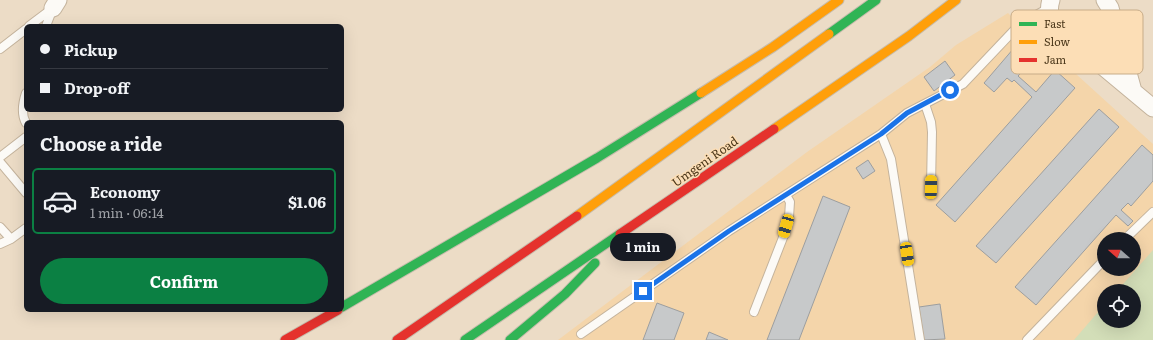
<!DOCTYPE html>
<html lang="en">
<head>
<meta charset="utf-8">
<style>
  :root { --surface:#171b24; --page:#20242c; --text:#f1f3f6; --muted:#9ea1a6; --line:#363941; --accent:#0b8043 }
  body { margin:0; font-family:Literata,serif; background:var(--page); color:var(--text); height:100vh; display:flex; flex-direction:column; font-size:15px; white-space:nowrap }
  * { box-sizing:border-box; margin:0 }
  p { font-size:13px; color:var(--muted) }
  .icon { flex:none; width:22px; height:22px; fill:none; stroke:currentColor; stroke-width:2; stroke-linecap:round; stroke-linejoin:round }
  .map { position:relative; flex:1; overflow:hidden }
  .side { position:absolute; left:24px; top:120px; width:320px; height:192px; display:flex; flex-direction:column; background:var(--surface); border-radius:6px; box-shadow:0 4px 16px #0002 }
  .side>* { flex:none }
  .banner { position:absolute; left:24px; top:24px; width:320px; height:88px; border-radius:6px; box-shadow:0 4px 16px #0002; display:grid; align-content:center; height:88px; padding:0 16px; background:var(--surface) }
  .needle { width:26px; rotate:291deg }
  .fabs { position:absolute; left:1097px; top:232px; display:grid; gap:8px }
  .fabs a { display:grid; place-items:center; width:44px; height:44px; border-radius:50%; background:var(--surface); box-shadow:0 4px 16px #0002; font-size:20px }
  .end { position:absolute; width:18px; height:18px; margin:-9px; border:5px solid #1a73e8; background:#fff; box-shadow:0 0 0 2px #fff }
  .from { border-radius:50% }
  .bubble { position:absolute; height:28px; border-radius:14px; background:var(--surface); box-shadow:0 4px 16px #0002; font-size:13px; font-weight:700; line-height:28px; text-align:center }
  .car { position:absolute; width:12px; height:24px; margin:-12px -6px; border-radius:5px; box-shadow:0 0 3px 1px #0007; background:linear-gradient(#f5c518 24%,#345 0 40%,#f5c518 0 76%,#345 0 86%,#f5c518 0) }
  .banner b { display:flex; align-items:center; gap:14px; height:38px; font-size:15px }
  .banner b+b { border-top:1px solid var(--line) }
  .banner i { width:10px; height:10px; background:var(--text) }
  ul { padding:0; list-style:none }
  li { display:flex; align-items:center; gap:12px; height:66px; margin:0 8px 6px; padding:0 8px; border:2px solid transparent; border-radius:6px }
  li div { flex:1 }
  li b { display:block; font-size:15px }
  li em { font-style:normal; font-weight:700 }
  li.selected { border-color:var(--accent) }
  li>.icon { width:36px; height:36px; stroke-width:1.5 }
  h2 { padding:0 16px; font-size:18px; line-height:48px }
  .action { display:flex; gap:8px; margin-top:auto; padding:8px 16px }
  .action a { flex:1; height:46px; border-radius:24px; background:var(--accent); color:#fff; font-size:16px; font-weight:700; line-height:46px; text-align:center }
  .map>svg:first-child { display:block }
  .built { fill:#f4d5aa; fill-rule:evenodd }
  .green { fill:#d3deb8 }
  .building { fill:#c7c9ca; stroke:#9c9e9f }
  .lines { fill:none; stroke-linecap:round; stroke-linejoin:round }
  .lane-casing { stroke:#c4b39c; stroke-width:10 }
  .street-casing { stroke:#c4b39c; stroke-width:19 }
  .fast-casing { stroke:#c6bcac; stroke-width:11 }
  .slow-casing { stroke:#c6bcac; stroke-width:11 }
  .jam-casing { stroke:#c6bcac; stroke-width:11 }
  .lane { stroke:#fcfaf6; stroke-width:8 }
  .street { stroke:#fcfaf6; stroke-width:17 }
  .fast { stroke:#30b455; stroke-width:9 }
  .slow { stroke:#ff9f0a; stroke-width:9 }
  .jam { stroke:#e5322d; stroke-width:9 }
  .route { stroke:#1a73e8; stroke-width:5 }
  .labels { text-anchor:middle; stroke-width:3; stroke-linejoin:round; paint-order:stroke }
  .street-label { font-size:12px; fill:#4c381b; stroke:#fcdeb6 }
  .key { fill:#fcdeb6; stroke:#c7ac88; stroke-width:1 }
  .key-label { font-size:11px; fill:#4c381b }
</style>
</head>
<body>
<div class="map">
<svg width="1153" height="340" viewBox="0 0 1153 340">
  <rect width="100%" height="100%" fill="#ecdcc6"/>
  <path class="built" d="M 1008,13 L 1026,31 L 1035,29 L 1043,44 L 1153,144 L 1153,340 L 558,340 L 807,152 L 930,67 L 956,45 ZM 1104,239 L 1134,239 L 1134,269 L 1104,269 ZM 1104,291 L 1134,291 L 1134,321 L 1104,321 Z"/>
  <path class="green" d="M 1153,250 L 1153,340 L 1074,340 L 1104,305 L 1104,321 L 1134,321 L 1134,291 L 1117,291 Z"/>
  <path class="building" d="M 1020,41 L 1031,51 L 1015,70 L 1020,74 L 1018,76 L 1036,92 L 1055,70 L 1075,88 L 955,222 L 936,205 L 1032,97 L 1014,80 L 1012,82 L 1007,78 L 994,92 L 984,83 Z
    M 945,61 L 955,75 L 934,91 L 924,77 Z
    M 1099,109 L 1119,127 L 996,263 L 976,246 Z
    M 1142,145 L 1153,155 L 1153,181 L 1131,206 L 1128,203 L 1121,210 L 1133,221 L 1128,226 L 1116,215 L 1036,305 L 1015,287 Z
    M 868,160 L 875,171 L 863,179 L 856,168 Z
    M 823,196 L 850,207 L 799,340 L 767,340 Z
    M 657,303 L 684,313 L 674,340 L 643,340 Z
    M 940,304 L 945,339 L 924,340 L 919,307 Z
    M 709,332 L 728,340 L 706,340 Z"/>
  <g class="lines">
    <g class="lane-casing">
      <path id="lane" d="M 29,26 L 53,8
        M 46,26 L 53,8
        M 0,49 L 26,29
        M 26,93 C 23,102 21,114 26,123
        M 925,104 L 931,122 L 932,132 L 931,187
        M 881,134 L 891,159 L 920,340
        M 0,157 L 26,137
        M 0,162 L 26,193
        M 0,227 L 11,239
        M 1125,239 L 1153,212
        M 0,244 L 11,239 L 26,228
        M 754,312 L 784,235 L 789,217 L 790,202 L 786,195
        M 581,334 L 729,231 L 881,134 L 907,113 L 963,84 L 1020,24 L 1049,8
        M 1027,340 L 1104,260"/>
    </g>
    <g class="street-casing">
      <path id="street" d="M 1051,0 C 1046,15 1054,23 1063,33 L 1153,108
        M 1105,0 L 1110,8 L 1133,91
        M 53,8 L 58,0"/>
    </g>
    <g class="fast-casing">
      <path id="fast" d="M 829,34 L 876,0
        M 342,307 L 597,158 L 701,93
        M 465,340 L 620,234
        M 510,340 L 565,294 L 595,263"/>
    </g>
    <g class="slow-casing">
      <path id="slow" d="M 701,93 L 773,47 L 839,0
        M 774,129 L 909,36 L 956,0
        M 577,216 L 829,34"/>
    </g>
    <g class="jam-casing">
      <path id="jam" d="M 620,234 L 774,129
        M 285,340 L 338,310
        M 397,340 L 577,216"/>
    </g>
    <use href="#lane" class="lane"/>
    <use href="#street" class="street"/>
    <use href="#fast" class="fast"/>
    <use href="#slow" class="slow"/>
    <use href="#jam" class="jam"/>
  </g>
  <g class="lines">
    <path class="route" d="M 643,291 L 729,231 L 881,134 L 907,113 L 950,90"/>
  </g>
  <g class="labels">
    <g class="street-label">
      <text transform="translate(705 162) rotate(-35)" y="4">Umgeni Road</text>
    </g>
  </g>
  <rect x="1011" y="10" width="132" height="64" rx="6" class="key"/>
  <rect x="1019" y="22" width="18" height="4" fill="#30b455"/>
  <rect x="1019" y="40" width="18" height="4" fill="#ff9f0a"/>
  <rect x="1019" y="58" width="18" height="4" fill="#e5322d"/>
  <g class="key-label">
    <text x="1044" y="28">Fast</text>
    <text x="1044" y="46">Slow</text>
    <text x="1044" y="64">Jam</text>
  </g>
</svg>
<div class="fabs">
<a><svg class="needle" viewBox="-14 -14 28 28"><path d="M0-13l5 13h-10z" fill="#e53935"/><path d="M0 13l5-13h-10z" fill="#9ea1a6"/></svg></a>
<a><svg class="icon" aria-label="locate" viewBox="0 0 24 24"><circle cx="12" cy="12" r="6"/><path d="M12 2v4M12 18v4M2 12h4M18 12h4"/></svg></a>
</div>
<i class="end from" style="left:950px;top:90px"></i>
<i class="end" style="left:643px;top:291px"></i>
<div class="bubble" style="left:610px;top:233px;width:66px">1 min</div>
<i class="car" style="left:931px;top:187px;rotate:1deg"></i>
<i class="car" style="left:786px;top:226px;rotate:196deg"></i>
<i class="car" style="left:907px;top:254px;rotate:171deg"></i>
<div class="banner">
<b><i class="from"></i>Pickup</b>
<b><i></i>Drop-off</b>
</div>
<section class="side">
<h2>Choose a ride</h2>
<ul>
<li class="selected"><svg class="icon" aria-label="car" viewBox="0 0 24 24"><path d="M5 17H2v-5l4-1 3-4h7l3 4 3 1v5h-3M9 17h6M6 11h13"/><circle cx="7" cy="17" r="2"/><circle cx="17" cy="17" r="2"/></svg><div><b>Economy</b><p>1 min · 06:14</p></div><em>$1.06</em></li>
</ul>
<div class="action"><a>Confirm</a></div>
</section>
</div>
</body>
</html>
